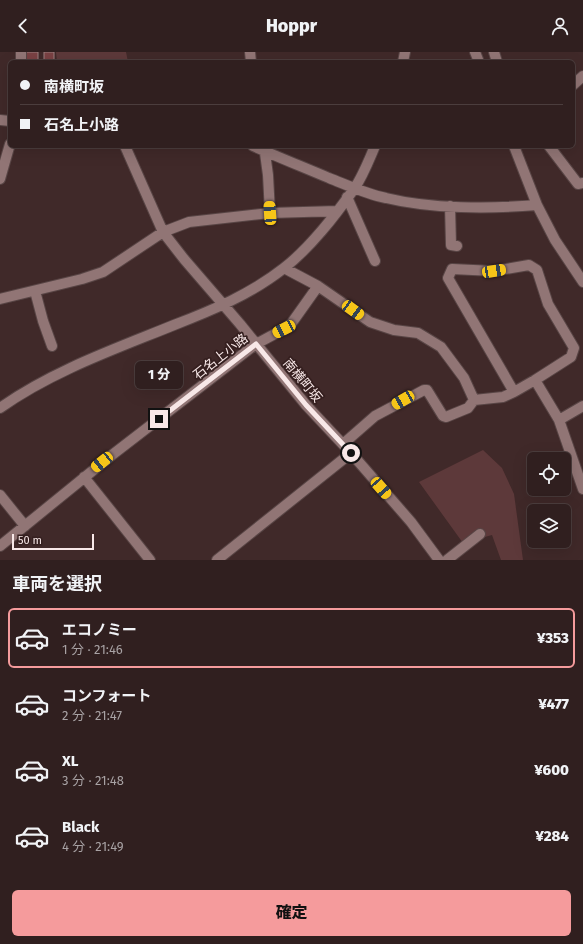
<!DOCTYPE html>
<html lang="ja">
<head>
<meta charset="utf-8">
<style>
  :root { --surface:#301f1f; --page:#3c2c2c; --text:#f1f3f6; --muted:#a8a2a4; --line:#4b3d3d; --accent:#f59b9c }
  body { margin:0; font-family:"Fira Sans","Noto Sans JP",sans-serif; background:var(--page); color:var(--text); height:100vh; display:flex; flex-direction:column; font-size:15px; white-space:nowrap }
  * { box-sizing:border-box; margin:0 }
  p { font-size:13px; color:var(--muted) }
  .icon { flex:none; width:22px; height:22px; fill:none; stroke:currentColor; stroke-width:2; stroke-linecap:round; stroke-linejoin:round }
  .map { position:relative; height:508px; overflow:hidden }
  .panel { display:flex; flex-direction:column; background:var(--surface); flex:1 }
  .panel>* { flex:none }
  .banner { position:absolute; left:8px; top:8px; width:567px; height:88px; border-radius:6px; box-shadow:0 4px 16px #0002,0 0 0 1px var(--line); display:grid; align-content:center; height:88px; padding:0 12px; background:var(--surface) }
  .tools { position:absolute; left:527px; top:400px; display:grid; gap:8px }
  .tools a { display:grid; place-items:center; width:44px; height:44px; border-radius:6px; background:var(--surface); box-shadow:0 4px 16px #0002,0 0 0 1px var(--line); font-size:20px }
  .scale { position:absolute; left:12px; bottom:10px; width:82px; box-sizing:border-box; padding-left:4px; border:2px solid #f8e8e8; border-top:0; font-size:11px; line-height:14px; white-space:nowrap; color:#f8e8e8; -webkit-text-stroke:3px #351f1f; paint-order:stroke }
  .end { position:absolute; width:18px; height:18px; margin:-9px; border:5px solid #f8e8e8; background:#111; box-shadow:0 0 0 2px #111 }
  .from { border-radius:50% }
  .bubble { position:absolute; height:28px; border-radius:6px; background:var(--surface); box-shadow:0 4px 16px #0002,0 0 0 1px var(--line); font-size:13px; font-weight:800; line-height:28px; text-align:center }
  .car { position:absolute; width:12px; height:24px; margin:-12px -6px; border-radius:5px; box-shadow:0 0 3px 1px #0007; background:linear-gradient(#f5c518 24%,#345 0 40%,#f5c518 0 76%,#345 0 86%,#f5c518 0) }
  .banner b { display:flex; align-items:center; gap:14px; height:38px; font-size:15px }
  .banner b+b { border-top:1px solid var(--line) }
  .banner i { width:10px; height:10px; background:var(--text) }
  ul { padding:0; list-style:none }
  li { display:flex; align-items:center; gap:12px; height:60px; margin:0 8px 6px; padding:0 4px; border:2px solid transparent; border-radius:6px }
  li div { flex:1 }
  li b { display:block; font-size:15px }
  li em { font-style:normal; font-weight:800 }
  li.selected { border-color:var(--accent) }
  li>.icon { width:36px; height:36px; stroke-width:1.5 }
  h2 { padding:0 12px; font-size:18px; line-height:48px }
  .primary-button { display:flex; gap:8px; margin-top:auto; padding:8px 12px }
  .primary-button a { flex:1; height:46px; border-radius:6px; background:var(--accent); color:#111; font-size:16px; font-weight:800; line-height:46px; text-align:center }
  header { display:flex; justify-content:space-between; align-items:center; height:52px; padding:0 12px; background:var(--surface); font-size:18px; font-weight:800 }
  .map>svg:first-child { display:block }
  .green { fill:#5d393a }
  .building { fill:#794143; stroke:#9c8080 }
  .lines { fill:none; stroke-linecap:round; stroke-linejoin:round }
  .minor-casing { stroke:#584545; stroke-width:12 }
  .minor { stroke:#917575; stroke-width:10 }
  .route { stroke:#f8e8e8; stroke-width:5 }
  .labels { text-anchor:middle; stroke-width:3.5; stroke-linejoin:round; paint-order:stroke }
  .street-label { font-size:13px; fill:#f8e8e8; stroke:#351f1f }
</style>
</head>
<body>
<header><svg class="icon" aria-label="back" viewBox="0 0 24 24"><path d="M15 5l-7 7 7 7"/></svg>Hoppr<svg class="icon" aria-label="person" viewBox="0 0 24 24"><circle cx="12" cy="8" r="4"/><path d="M4 21q1-7 8-7t8 7"/></svg></header>
<div class="map">
<svg width="583" height="508" viewBox="0 0 583 508">
  <rect width="100%" height="100%" fill="#402929"/>
  <path class="green" d="M 56,0 L 126,0 L 128,10 L 57,10 Z
    M 483,398 L 502,416 L 514,442 L 523,508 L 501,508 L 492,483 L 463,491 L 419,430 Z"/>
  <path class="building" d="M 24,0 L 38,0 L 38,9 L 40,10 L 24,10 Z
    M 44,0 L 54,0 L 54,10 L 44,10 Z"/>
  <g class="lines">
    <g class="minor-casing">
      <path id="minor" d="M 250,0 L 251,10
        M 475,0 L 479,10
        M 494,0 L 497,10
        M 21,10 L 21,0
        M 403,10 L 405,0
        M 573,33 L 583,24
        M 0,68 L 10,69
        M 125,94 L 163,180 L 184,207 L 240,272 L 306,353 L 351,401 L 411,470 L 439,508
        M 253,94 C 278,105 303,115 329,126 C 347,133 366,142 386,146 C 431,157 490,157 537,153
        M 264,94 L 268,123 L 270,161
        M 514,94 L 537,153 L 555,188 L 583,230
        M 549,94 L 578,132 L 583,131
        M 0,127 L 10,92
        M 347,145 L 375,209
        M 450,154 L 451,193 L 457,194
        M 284,216 L 318,234 L 370,270 L 394,278 L 418,281 L 441,295 L 464,326 L 474,348 L 503,345 L 514,340
        M 35,239 L 43,269 L 52,294
        M 0,247 L 82,227 L 103,220 L 163,180 L 189,170 L 270,161 L 337,159
        M 535,328 L 571,305 L 574,296 L 548,252 L 537,218 L 529,213 L 494,219 L 452,217 L 448,226 L 514,340 L 535,328 L 559,368 L 583,437
        M 0,356 C 52,319 115,297 174,273 C 213,258 251,242 284,216 C 311,195 334,165 354,137 C 363,124 369,108 375,94
        M 559,368 L 583,354
        M 343,392 L 375,364 L 424,338 L 427,338 L 443,364 L 446,365 L 468,356 L 474,348
        M 84,425 L 150,508
        M 0,443 L 25,474
        M 0,494 L 112,403 L 256,292 L 284,277 L 291,272 L 318,234
        M 217,508 L 351,401
        M 447,508 L 480,482"/>
    </g>
    <use href="#minor" class="minor"/>
  </g>
  <g class="lines">
    <path class="route" d="M 159,367 L 256,292 L 306,353 L 351,401"/>
  </g>
  <g class="labels">
    <g class="street-label">
      <text transform="translate(220 304) rotate(-38)" y="5">石名上小路</text>
      <text transform="translate(303 328) rotate(50)" y="5">南横町坂</text>
    </g>
  </g>
</svg>
<div class="tools">
<a><svg class="icon" aria-label="locate" viewBox="0 0 24 24"><circle cx="12" cy="12" r="6"/><path d="M12 2v4M12 18v4M2 12h4M18 12h4"/></svg></a>
<a><svg class="icon" aria-label="layers" viewBox="0 0 24 24"><path d="M12 4l9 5-9 5-9-5zM3 14l9 5 9-5"/></svg></a>
</div>
<div class="scale">50 m</div>
<i class="end from" style="left:351px;top:401px"></i>
<i class="end" style="left:159px;top:367px"></i>
<div class="bubble" style="left:135px;top:309px;width:48px">1 分</div>
<i class="car" style="left:270px;top:161px;rotate:356deg"></i>
<i class="car" style="left:494px;top:219px;rotate:81deg"></i>
<i class="car" style="left:353px;top:258px;rotate:126deg"></i>
<i class="car" style="left:284px;top:277px;rotate:243deg"></i>
<i class="car" style="left:403px;top:348px;rotate:240deg"></i>
<i class="car" style="left:102px;top:410px;rotate:231deg"></i>
<i class="car" style="left:381px;top:436px;rotate:139deg"></i>
<div class="banner">
<b><i class="from"></i>南横町坂</b>
<b><i></i>石名上小路</b>
</div>
</div>
<section class="panel">
<h2>車両を選択</h2>
<ul>
<li class="selected"><svg class="icon" aria-label="car" viewBox="0 0 24 24"><path d="M5 17H2v-5l4-1 3-4h7l3 4 3 1v5h-3M9 17h6M6 11h13"/><circle cx="7" cy="17" r="2"/><circle cx="17" cy="17" r="2"/></svg><div><b>エコノミー</b><p>1 分 · 21:46</p></div><em>¥353</em></li>
<li><svg class="icon" aria-label="car" viewBox="0 0 24 24"><path d="M5 17H2v-5l4-1 3-4h7l3 4 3 1v5h-3M9 17h6M6 11h13"/><circle cx="7" cy="17" r="2"/><circle cx="17" cy="17" r="2"/></svg><div><b>コンフォート</b><p>2 分 · 21:47</p></div><em>¥477</em></li>
<li><svg class="icon" aria-label="car" viewBox="0 0 24 24"><path d="M5 17H2v-5l4-1 3-4h7l3 4 3 1v5h-3M9 17h6M6 11h13"/><circle cx="7" cy="17" r="2"/><circle cx="17" cy="17" r="2"/></svg><div><b>XL</b><p>3 分 · 21:48</p></div><em>¥600</em></li>
<li><svg class="icon" aria-label="car" viewBox="0 0 24 24"><path d="M5 17H2v-5l4-1 3-4h7l3 4 3 1v5h-3M9 17h6M6 11h13"/><circle cx="7" cy="17" r="2"/><circle cx="17" cy="17" r="2"/></svg><div><b>Black</b><p>4 分 · 21:49</p></div><em>¥284</em></li>
</ul>
<div class="primary-button"><a>確定</a></div>
</section>
</body>
</html>
